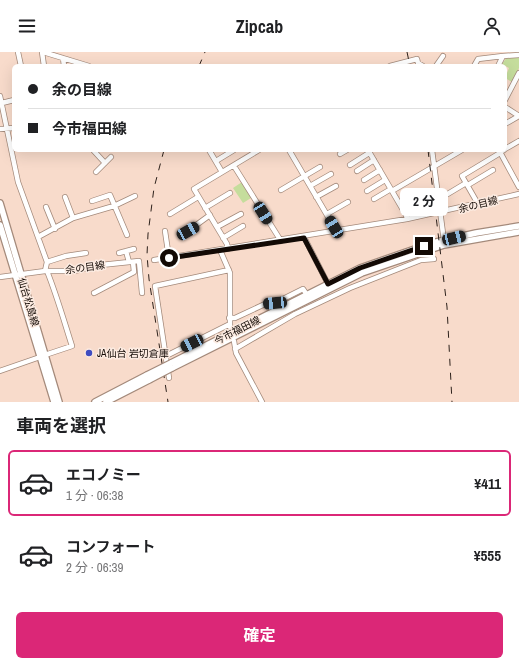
<!DOCTYPE html>
<html lang="ja">
<head>
<meta charset="utf-8">
<style>
  :root { --surface:#fff; --page:#f6f6f6; --text:#202124; --muted:#757577; --line:#e0e0e0; --accent:#db2777 }
  body { margin:0; font-family:"Archivo Narrow","Noto Sans JP",sans-serif; background:var(--page); color:var(--text); height:100vh; display:flex; flex-direction:column; font-size:15px; white-space:nowrap }
  * { box-sizing:border-box; margin:0 }
  p { font-size:13px; color:var(--muted) }
  .icon { flex:none; width:22px; height:22px; fill:none; stroke:currentColor; stroke-width:2; stroke-linecap:round; stroke-linejoin:round }
  .map { position:relative; height:350px; overflow:hidden }
  .panel { display:flex; flex-direction:column; background:var(--surface); flex:1 }
  .panel>* { flex:none }
  .banner { position:absolute; left:12px; top:12px; width:495px; height:88px; border-radius:6px; box-shadow:0 4px 16px #0002; display:grid; align-content:center; height:88px; padding:0 16px; background:var(--surface) }
  .end { position:absolute; width:18px; height:18px; margin:-9px; border:5px solid #130a05; background:#fff; box-shadow:0 0 0 2px #fff }
  .from { border-radius:50% }
  .bubble { position:absolute; height:28px; border-radius:6px; background:var(--surface); box-shadow:0 4px 16px #0002; font-size:13px; font-weight:700; line-height:28px; text-align:center }
  .car { position:absolute; width:12px; height:24px; margin:-12px -6px; border-radius:5px; box-shadow:0 0 3px 1px #0007; background:linear-gradient(#222 24%,#8ab4d8 0 40%,#222 0 76%,#8ab4d8 0 86%,#222 0) }
  .banner b { display:flex; align-items:center; gap:14px; height:38px; font-size:15px }
  .banner b+b { border-top:1px solid var(--line) }
  .banner i { width:10px; height:10px; background:var(--text) }
  ul { padding:0; list-style:none }
  li { display:flex; align-items:center; gap:12px; height:66px; margin:0 8px 6px; padding:0 8px; border:2px solid transparent; border-radius:6px }
  li div { flex:1 }
  li b { display:block; font-size:15px }
  li em { font-style:normal; font-weight:700 }
  li.on { border-color:var(--accent) }
  li>.icon { width:36px; height:36px; stroke-width:1.5 }
  h2 { padding:0 16px; font-size:18px; line-height:48px }
  .cta { display:flex; gap:8px; margin-top:auto; padding:8px 16px }
  .cta a { flex:1; height:46px; border-radius:6px; background:var(--accent); color:#fff; font-size:16px; font-weight:700; line-height:46px; text-align:center }
  header { display:flex; justify-content:space-between; align-items:center; height:52px; padding:0 16px; background:var(--surface); font-size:18px; font-weight:700 }
  .map>svg:first-child { display:block }
  .green { fill:#c5dd9c }
  .lines { fill:none; stroke-linecap:round; stroke-linejoin:round }
  .minor-casing { stroke:#a48a7b; stroke-width:6 }
  .major-casing { stroke:#a48a7b; stroke-width:8 }
  .minor { stroke:#fff; stroke-width:4.5 }
  .major { stroke:#fff; stroke-width:5.5 }
  .rail { stroke:#2d211b; stroke-width:1; stroke-dasharray:7 7; stroke-linecap:butt }
  .major-bridge-casing { stroke:#a48a7b; stroke-width:8; stroke-linecap:butt }
  .major-bridge { stroke:#fff; stroke-width:5.5 }
  .route { stroke:#130a05; stroke-width:5 }
  .poi-dot { fill:#404cc0; stroke:#fcebe1; stroke-width:1.5 }
  .labels { text-anchor:middle; stroke-width:3; stroke-linejoin:round; paint-order:stroke }
  .street-label { font-size:10px; fill:#130a05; stroke:#fcebe1 }
  .poi-label { font-size:10px; fill:#130a05; stroke:#fcebe1; text-anchor:start }
</style>
</head>
<body>
<header><svg class="icon" aria-label="menu" viewBox="0 0 24 24"><path d="M4 6h16M4 12h16M4 18h16"/></svg>Zipcab<svg class="icon" aria-label="person" viewBox="0 0 24 24"><circle cx="12" cy="8" r="4"/><path d="M4 21q1-7 8-7t8 7"/></svg></header>
<div class="map">
<svg width="519" height="350" viewBox="0 0 519 350">
  <rect width="100%" height="100%" fill="#f8dbcb"/>
  <path class="green" d="M 507,5 L 519,5 L 519,16 L 512,30 L 505,26 L 509,16 L 502,12 Z
    M 242,130 L 251,146 L 243,151 L 233,136 Z"/>
  <g class="lines">
    <g class="minor-casing">
      <path id="minor" d="M 18,0 L 21,14
        M 42,0 L 44,14
        M 43,0 L 89,14
        M 63,6 L 64,14
        M 390,14 L 417,7 L 418,11 L 423,14
        M 436,14 L 443,4
        M 474,14 L 478,7 L 503,4
        M 498,14 L 503,4 L 519,3
        M 0,44 L 18,130 L 47,210 L 45,219
        M 505,48 L 519,21
        M 2,51 L 14,48
        M 505,55 L 519,64
        M 505,72 L 519,64
        M 0,77 L 14,76
        M 505,97 L 519,89
        M 93,98 L 105,111
        M 209,98 L 222,120
        M 289,98 L 334,175 L 335,180
        M 368,98 L 406,163 L 407,167
        M 432,98 L 444,189
        M 504,98 L 500,100 L 519,135
        M 340,102 L 347,98
        M 216,109 L 234,98
        M 350,113 L 369,101
        M 234,114 L 281,189
        M 357,119 L 374,108
        M 96,120 L 111,105
        M 364,128 L 380,118
        M 468,133 L 493,118
        M 310,134 L 331,122
        M 281,138 L 320,115
        M 367,139 L 385,128
        M 392,139 L 462,98
        M 446,143 L 466,131
        M 65,145 L 73,166
        M 316,145 L 336,134
        M 374,147 L 391,137
        M 92,149 L 110,143 L 127,183
        M 478,152 L 462,124 L 500,101
        M 46,155 L 55,177
        M 205,156 L 230,141
        M 170,162 L 198,145
        M 327,162 L 348,150
        M 217,175 L 241,162
        M 165,179 L 169,206
        M 188,179 L 210,163
        M 38,185 L 73,166 L 114,154 L 135,144
        M 304,185 L 328,232
        M 223,186 L 243,174
        M 228,197 L 227,192 L 194,137 L 259,98
        M 220,198 L 230,221 L 230,275
        M 126,199 L 129,210
        M 119,201 L 134,197
        M 154,208 L 407,167 L 519,142
        M 47,210 L 66,204 L 86,201
        M 0,225 L 45,219 L 74,219 L 101,213 L 139,209 L 142,241
        M 94,241 L 134,220 L 133,210
        M 229,266 L 235,266 L 265,252 L 275,251 L 303,237 L 307,243
        M 234,289 L 236,301 L 262,350
        M 235,297 L 295,262 L 350,236 L 421,208 L 434,207
        M 45,303 L 72,294 C 64,269 57,244 47,219
        M 166,304 L 230,272
        M 0,319 L 40,305
        M 169,326 L 155,234 L 229,218"/>
    </g>
    <g class="major-casing">
      <path id="major" d="M 0,151 L 59,350
        M 0,173 L 54,350
        M 171,311 L 360,216 L 432,191 L 476,181 L 519,174
        M 172,316 L 362,221 L 444,193 L 519,180
        M 95,350 L 147,323
        M 106,350 L 149,328"/>
    </g>
    <use href="#minor" class="minor"/>
    <use href="#major" class="major"/>
    <path class="rail" d="M 407,0 L 410,14
      M 199,14 L 205,0
      M 164,98 L 154,136 L 148,182 L 147,203 L 149,227 L 168,350
      M 428,98 L 447,255 L 452,350"/>
    <g class="major-bridge-casing">
      <path id="major-bridge" d="M 147,323 L 171,311
        M 149,328 L 172,316"/>
    </g>
    <use href="#major-bridge" class="major-bridge"/>
  </g>
  <g class="lines">
    <path class="route" d="M 169,206 L 304,186 L 328,232 L 360,216 L 424,194"/>
  </g>
  <circle class="poi-dot" cx="89" cy="301" r="4"/>
  <g class="labels">
    <g class="street-label">
      <text transform="translate(478 152) rotate(-14)" y="4">余の目線</text>
      <text transform="translate(85 215) rotate(-8)" y="4">余の目線</text>
      <text transform="translate(29 250) rotate(73)" y="4">仙台松島線</text>
      <text transform="translate(237 278) rotate(-27)" y="4">今市福田線</text>
    </g>
    <g class="poi-label">
      <text x="97" y="305">JA仙台 岩切倉庫</text>
    </g>
  </g>
</svg>
<i class="end from" style="left:169px;top:206px"></i>
<i class="end" style="left:424px;top:194px"></i>
<div class="bubble" style="left:400px;top:136px;width:48px">2 分</div>
<i class="car" style="left:263px;top:161px;rotate:148deg"></i>
<i class="car" style="left:334px;top:175px;rotate:329deg"></i>
<i class="car" style="left:188px;top:179px;rotate:61deg"></i>
<i class="car" style="left:454px;top:186px;rotate:77deg"></i>
<i class="car" style="left:275px;top:251px;rotate:265deg"></i>
<i class="car" style="left:192px;top:291px;rotate:244deg"></i>
<div class="banner">
<b><i class="from"></i>余の目線</b>
<b><i></i>今市福田線</b>
</div>
</div>
<section class="panel">
<h2>車両を選択</h2>
<ul>
<li class="on"><svg class="icon" aria-label="car" viewBox="0 0 24 24"><path d="M5 17H2v-5l4-1 3-4h7l3 4 3 1v5h-3M9 17h6M6 11h13"/><circle cx="7" cy="17" r="2"/><circle cx="17" cy="17" r="2"/></svg><div><b>エコノミー</b><p>1 分 · 06:38</p></div><em>¥411</em></li>
<li><svg class="icon" aria-label="car" viewBox="0 0 24 24"><path d="M5 17H2v-5l4-1 3-4h7l3 4 3 1v5h-3M9 17h6M6 11h13"/><circle cx="7" cy="17" r="2"/><circle cx="17" cy="17" r="2"/></svg><div><b>コンフォート</b><p>2 分 · 06:39</p></div><em>¥555</em></li>
</ul>
<div class="cta"><a>確定</a></div>
</section>
</body>
</html>
